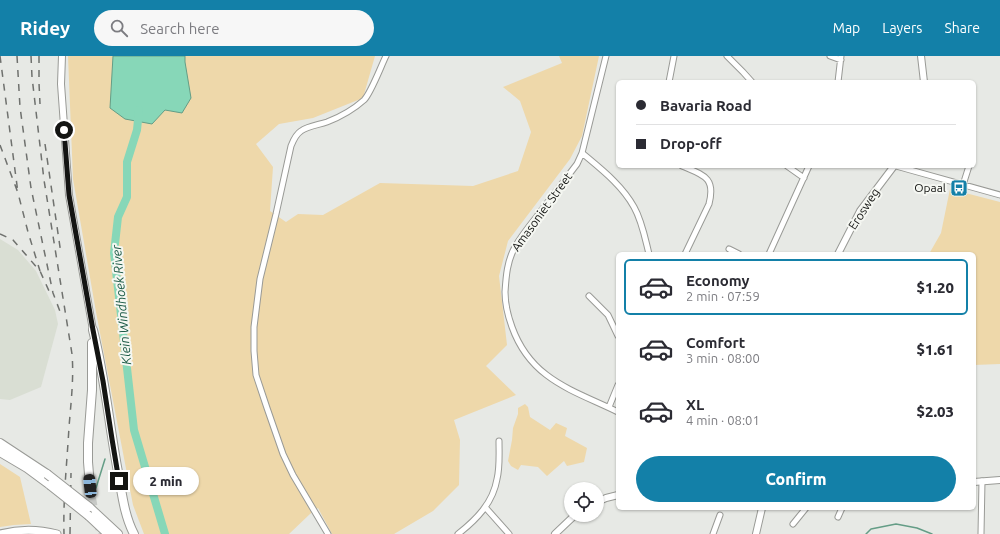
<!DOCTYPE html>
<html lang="en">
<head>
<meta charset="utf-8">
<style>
  :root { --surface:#fff; --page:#f7f7f7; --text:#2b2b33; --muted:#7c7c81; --line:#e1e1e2; --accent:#1380a8 }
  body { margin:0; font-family:Ubuntu,sans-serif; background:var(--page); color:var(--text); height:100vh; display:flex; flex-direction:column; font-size:15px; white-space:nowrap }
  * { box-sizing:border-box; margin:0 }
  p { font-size:13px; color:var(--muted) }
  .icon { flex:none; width:22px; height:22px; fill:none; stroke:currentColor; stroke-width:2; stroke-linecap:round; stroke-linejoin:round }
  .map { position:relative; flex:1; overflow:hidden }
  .sheet { position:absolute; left:616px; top:196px; width:360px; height:258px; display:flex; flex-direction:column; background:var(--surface); border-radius:6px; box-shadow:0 1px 3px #0004 }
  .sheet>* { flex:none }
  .hud { position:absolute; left:616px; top:24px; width:360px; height:88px; border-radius:6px; box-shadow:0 1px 3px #0004; display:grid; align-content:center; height:88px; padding:0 20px; background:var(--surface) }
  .buttons { position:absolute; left:564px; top:426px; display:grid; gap:8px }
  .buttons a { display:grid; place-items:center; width:40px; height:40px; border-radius:50%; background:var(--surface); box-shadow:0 1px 3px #0004; font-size:20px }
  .end { position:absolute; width:18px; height:18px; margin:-9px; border:5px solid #141513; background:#fff; box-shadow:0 0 0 2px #fff }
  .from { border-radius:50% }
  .bubble { position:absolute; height:28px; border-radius:14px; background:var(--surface); box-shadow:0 1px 3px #0004; font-size:13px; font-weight:800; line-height:28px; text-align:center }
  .car { position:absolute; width:12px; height:24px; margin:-12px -6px; border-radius:5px; box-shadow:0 0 3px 1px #0007; background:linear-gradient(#222 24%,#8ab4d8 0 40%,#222 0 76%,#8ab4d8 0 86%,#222 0) }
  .hud b { display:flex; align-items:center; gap:14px; height:38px; font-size:15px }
  .hud b+b { border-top:1px solid var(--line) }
  .hud i { width:10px; height:10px; background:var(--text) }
  ul { padding:7px 0 0; list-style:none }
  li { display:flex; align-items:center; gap:12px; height:56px; margin:0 8px 6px; padding:0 12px; border:2px solid transparent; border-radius:6px }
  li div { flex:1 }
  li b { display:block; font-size:15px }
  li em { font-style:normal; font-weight:800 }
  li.current { border-color:var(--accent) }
  li>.icon { width:36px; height:36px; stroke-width:1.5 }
  .action { display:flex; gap:8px; margin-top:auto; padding:8px 20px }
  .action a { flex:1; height:46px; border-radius:24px; background:var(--accent); color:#fff; font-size:16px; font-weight:800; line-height:46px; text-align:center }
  header { display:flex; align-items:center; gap:24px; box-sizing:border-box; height:56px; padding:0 20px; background:var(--accent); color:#fff }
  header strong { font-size:19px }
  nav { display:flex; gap:22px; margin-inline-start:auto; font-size:14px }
  .search { width:280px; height:36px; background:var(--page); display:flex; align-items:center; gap:10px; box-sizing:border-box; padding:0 14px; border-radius:22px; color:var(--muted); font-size:15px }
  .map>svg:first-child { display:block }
  .built { fill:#d9ded3 }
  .green { fill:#eed8aa }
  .water { fill:#87d7b8; stroke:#649d86 }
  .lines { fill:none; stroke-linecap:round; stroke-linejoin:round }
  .stream { stroke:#649d86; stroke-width:1.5 }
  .river { stroke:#87d7b8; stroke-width:8 }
  .primary-tunnel { stroke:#c7c9c6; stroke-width:8; stroke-dasharray:8 4; stroke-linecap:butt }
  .minor-casing { stroke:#999a96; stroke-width:7 }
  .tertiary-casing { stroke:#999a96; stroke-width:8 }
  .secondary-casing { stroke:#999a96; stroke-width:9 }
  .primary-casing { stroke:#999a96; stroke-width:10 }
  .minor { stroke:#fff; stroke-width:5 }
  .tertiary { stroke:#fff; stroke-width:6 }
  .secondary { stroke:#fff; stroke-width:7 }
  .primary { stroke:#fff; stroke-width:8 }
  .rail { stroke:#6f716e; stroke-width:1.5; stroke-dasharray:7 7; stroke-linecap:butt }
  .primary-bridge-casing { stroke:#999a96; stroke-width:10; stroke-linecap:butt }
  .primary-bridge { stroke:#fff; stroke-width:8 }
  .route { stroke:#141513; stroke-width:5 }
  .labels { text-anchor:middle; stroke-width:4; stroke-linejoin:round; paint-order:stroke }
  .poi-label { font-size:12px; fill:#141513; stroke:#f5f7f2; text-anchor:end }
  .street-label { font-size:12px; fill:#141513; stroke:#f5f7f2 }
  .water-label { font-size:13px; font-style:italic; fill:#1d5b47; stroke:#f5f7f2 }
</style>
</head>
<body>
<header>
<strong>Ridey</strong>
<div class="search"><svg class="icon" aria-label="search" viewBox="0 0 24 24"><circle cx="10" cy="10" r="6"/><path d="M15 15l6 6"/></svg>Search here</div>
<nav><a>Map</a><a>Layers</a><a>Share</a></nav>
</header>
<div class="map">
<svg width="1000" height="478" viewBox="0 0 1000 478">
  <rect width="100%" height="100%" fill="#e7e9e5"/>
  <path class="built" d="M 0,183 L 18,194 L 36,215 L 55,254 L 58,268 L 41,331 L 10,344 L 0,343 Z"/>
  <path class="green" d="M 68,0 L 113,0 L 112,22 L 185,6 L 185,0 L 375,0 L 363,42 L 313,62 L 279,68 L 256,88 L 273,111 L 270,155 L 286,166 L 298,158 L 323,159 L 380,127 L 473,130 L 518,115 L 531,76 L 520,45 L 503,31 L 562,7 L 559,0 L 599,0 L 582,80 L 570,103 L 508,185 L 499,220 L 507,289 L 486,310 L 516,339 L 454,364 L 460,384 L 459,429 L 433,455 L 394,478 L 332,478 L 318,452 L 310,458 L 289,478 L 144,478 L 133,449 L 96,256 L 73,123 Z
    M 950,133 L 1000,146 L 1000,308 L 974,309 L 974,198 L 929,198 L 941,177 Z
    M 525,348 L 528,351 L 530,361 L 550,374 L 556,367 L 567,372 L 565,380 L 587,392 L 584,406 L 567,410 L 564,405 L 547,420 L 538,411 L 521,409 L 518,414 L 511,410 L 508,405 L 512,384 L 513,372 L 518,358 L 518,352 Z
    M 0,408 L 20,421 L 31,468 L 14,469 L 0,471 Z"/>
  <path class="water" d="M 113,0 L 185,0 L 185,6 L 191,42 L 182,57 L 165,54 L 152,68 L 125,63 L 110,52 Z"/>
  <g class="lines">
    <path class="stream" d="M 96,432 L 105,403
      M 866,478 L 871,473 L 896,468 L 917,472 L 932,478"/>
    <path class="river" d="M 139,54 L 137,74 L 127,106 L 127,141 L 118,161 L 114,197 L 134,374 L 165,478"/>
    <path class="primary-tunnel" d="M 90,430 L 96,465 L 102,478"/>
    <g class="minor-casing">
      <path id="minor" d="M 606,0 L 582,97 L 577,108 C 564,125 551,142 538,159 C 530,169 521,180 515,191 C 507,205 506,221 505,236 C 505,248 508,260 512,271 C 531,324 573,334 618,356
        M 727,0 L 743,16 L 752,26
        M 830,0 L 841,4
        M 669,26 L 674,0
        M 838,26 L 841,0
        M 582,97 C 601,113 622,129 634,151 C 642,165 645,182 649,198
        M 682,110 C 703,119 716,121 709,148 L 685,198
        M 787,110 L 804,122
        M 896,110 L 1000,139
        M 963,129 L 969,110
        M 729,193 L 739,198
        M 769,198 L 809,110
        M 589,240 L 608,259 L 618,280
        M 609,351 L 618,329
        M 485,451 L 509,478
        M 838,461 L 842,452
        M 793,468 L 806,452
        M 328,478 L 293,419 L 283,398 L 267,352 L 256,319 L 254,295 L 254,271 L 260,223 L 276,158 L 291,90 C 293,85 296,78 301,75 C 308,70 318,69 327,66 C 340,61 354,53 364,44 C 371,37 381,10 386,0
        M 458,478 C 476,464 493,447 497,423 C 500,411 499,397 499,385
        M 713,478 L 720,459
        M 981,478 L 982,425"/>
    </g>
    <g class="tertiary-casing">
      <path id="tertiary" d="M 62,0 L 61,28 L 69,139 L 93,274
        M 921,0 L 924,26
        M 838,198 L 860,155 L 894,110
        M 974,426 L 1000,424
        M 597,446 L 606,442 L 618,439
        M 555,478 L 575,459
        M 756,478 L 762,452"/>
    </g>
    <g class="secondary-casing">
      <path id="secondary" d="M 0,478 C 19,473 38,473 57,478"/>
    </g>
    <g class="primary-casing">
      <path id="primary" d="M 93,274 C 105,321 109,369 118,416 C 122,437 124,459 134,478
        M 0,387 L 47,418
        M 0,396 L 27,412 L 50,429
        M 90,430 L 88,406 L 88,387 L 92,334 L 92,287
        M 89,451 L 118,478
        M 89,460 L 108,478"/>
    </g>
    <use href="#minor" class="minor"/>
    <use href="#tertiary" class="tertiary"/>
    <use href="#secondary" class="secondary"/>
    <use href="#primary" class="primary"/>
    <path class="rail" d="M 0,0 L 18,137
      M 17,0 L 20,51 L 31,132 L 53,237 L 61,258
      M 31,0 L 32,21 L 44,124 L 72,298 C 74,322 71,346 69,371 C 67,407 63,442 64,478
      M 39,0 L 39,27 L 40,48
      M 45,88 L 61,198
      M 0,89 L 18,137 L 28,176 L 40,215
      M 0,178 L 13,184 L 40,215 L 49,235
      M 70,478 L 71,417"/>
    <g class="primary-bridge-casing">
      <path id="primary-bridge" d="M 47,418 L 89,451
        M 50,429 L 89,460"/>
    </g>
    <use href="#primary-bridge" class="primary-bridge"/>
  </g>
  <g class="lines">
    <path class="route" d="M 64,74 L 69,139 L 93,274 L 103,325 L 112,383 L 119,425"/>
  </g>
  <defs>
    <g id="bus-square" transform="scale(0.9)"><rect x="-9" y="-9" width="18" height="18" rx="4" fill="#1380a8" stroke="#f5f7f2"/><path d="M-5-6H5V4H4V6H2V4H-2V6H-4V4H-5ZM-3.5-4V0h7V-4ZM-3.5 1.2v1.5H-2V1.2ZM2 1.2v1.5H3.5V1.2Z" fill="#fff"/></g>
  </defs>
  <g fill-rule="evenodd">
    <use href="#bus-square" x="959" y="132"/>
  </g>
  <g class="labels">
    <g class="poi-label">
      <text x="946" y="136">Opaal</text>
    </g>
    <g class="street-label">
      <text transform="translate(864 153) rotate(-57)" y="4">Erosweg</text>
      <text transform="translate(542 156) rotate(-54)" y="4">Amasoniet Street</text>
    </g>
    <g class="water-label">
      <text transform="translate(121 249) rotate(-95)" y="5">Klein Windhoek River</text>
    </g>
  </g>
</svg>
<div class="buttons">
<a><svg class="icon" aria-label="locate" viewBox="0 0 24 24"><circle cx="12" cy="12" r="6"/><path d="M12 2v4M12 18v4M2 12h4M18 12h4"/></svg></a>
</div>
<i class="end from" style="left:64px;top:74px"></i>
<i class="end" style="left:119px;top:425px"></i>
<div class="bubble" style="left:133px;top:411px;width:66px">2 min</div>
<i class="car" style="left:90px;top:430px;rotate:354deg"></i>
<div class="hud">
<b><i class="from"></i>Bavaria Road</b>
<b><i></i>Drop-off</b>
</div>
<section class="sheet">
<ul>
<li class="current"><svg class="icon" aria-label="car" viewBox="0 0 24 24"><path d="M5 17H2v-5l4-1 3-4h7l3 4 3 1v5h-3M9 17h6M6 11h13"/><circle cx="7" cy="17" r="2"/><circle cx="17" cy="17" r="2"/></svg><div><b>Economy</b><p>2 min · 07:59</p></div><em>$1.20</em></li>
<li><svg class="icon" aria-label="car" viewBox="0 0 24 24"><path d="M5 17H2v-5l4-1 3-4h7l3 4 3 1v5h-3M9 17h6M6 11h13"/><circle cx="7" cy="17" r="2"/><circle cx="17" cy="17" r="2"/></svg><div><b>Comfort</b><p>3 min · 08:00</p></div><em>$1.61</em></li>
<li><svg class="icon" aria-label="car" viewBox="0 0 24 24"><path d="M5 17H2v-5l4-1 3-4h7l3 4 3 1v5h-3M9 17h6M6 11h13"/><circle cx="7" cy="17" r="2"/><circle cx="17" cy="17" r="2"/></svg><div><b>XL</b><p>4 min · 08:01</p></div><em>$2.03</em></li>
</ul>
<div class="action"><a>Confirm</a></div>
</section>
</div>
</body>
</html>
